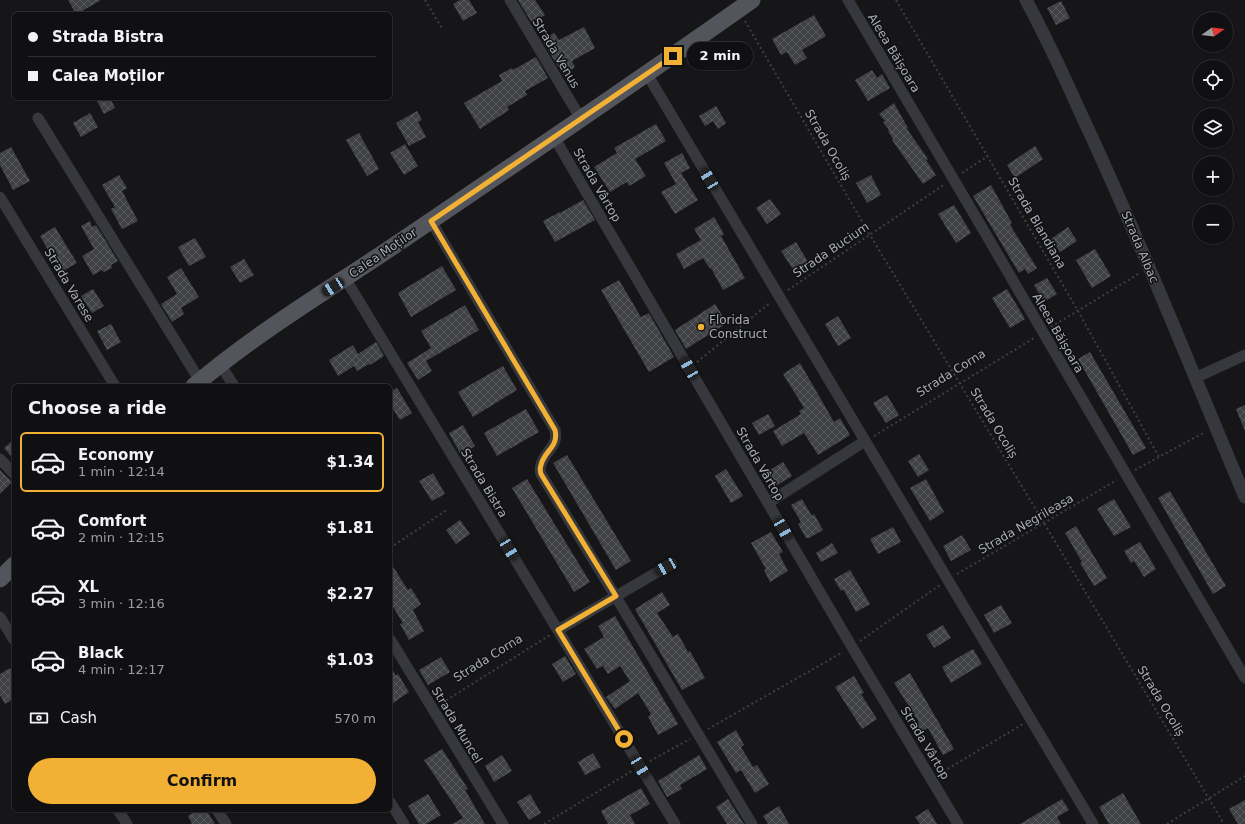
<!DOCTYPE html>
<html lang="en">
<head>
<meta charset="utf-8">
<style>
  :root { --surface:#101012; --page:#1e1e20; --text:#f1f3f6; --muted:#9c9d9f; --line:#303032; --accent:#f2b134 }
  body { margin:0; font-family:"DejaVu Sans",sans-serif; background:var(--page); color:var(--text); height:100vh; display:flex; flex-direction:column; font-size:15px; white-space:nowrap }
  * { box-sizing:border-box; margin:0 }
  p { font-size:13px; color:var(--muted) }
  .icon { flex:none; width:22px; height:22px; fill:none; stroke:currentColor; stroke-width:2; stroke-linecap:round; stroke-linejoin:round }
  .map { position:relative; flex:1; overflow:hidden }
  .side { position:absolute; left:12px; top:384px; width:380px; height:428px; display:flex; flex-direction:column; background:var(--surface); border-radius:6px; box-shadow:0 1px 3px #0004,0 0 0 1px var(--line) }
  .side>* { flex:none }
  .banner { position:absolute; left:12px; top:12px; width:380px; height:88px; border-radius:6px; box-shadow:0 1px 3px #0004,0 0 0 1px var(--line); display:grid; align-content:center; height:88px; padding:0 16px; background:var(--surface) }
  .needle { width:26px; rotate:76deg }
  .controls { position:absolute; left:1193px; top:12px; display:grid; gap:8px }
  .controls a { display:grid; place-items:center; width:40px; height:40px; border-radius:50%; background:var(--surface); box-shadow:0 1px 3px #0004,0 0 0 1px var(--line); font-size:20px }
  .end { position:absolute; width:18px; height:18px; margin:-9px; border:5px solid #f2b134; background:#111; box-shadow:0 0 0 2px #111 }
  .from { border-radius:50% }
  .bubble { position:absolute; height:28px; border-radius:14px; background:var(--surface); box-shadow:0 1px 3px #0004,0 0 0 1px var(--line); font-size:13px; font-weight:700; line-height:28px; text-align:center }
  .car { position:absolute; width:12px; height:24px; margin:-12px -6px; border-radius:5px; box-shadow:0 0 3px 1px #0007; background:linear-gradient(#222 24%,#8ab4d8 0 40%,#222 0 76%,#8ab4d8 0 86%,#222 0) }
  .banner b { display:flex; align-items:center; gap:14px; height:38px; font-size:15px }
  .banner b+b { border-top:1px solid var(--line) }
  .banner i { width:10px; height:10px; background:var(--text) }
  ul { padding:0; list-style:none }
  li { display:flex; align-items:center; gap:12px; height:60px; margin:0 8px 6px; padding:0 8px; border:2px solid transparent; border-radius:6px }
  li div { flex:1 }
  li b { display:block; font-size:15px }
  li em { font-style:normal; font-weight:700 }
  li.selected { border-color:var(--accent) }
  li>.icon { width:36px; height:36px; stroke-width:1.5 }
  h2 { padding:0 16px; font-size:18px; line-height:48px }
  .pay { display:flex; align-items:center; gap:10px; height:44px; padding:0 16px; font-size:15px }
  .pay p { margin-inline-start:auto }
  .primary-button { display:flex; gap:8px; margin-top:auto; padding:8px 16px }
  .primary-button a { flex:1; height:46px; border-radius:24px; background:var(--accent); color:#111; font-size:16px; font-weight:700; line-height:46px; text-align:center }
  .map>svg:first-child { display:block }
  .building { fill:url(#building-cross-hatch) }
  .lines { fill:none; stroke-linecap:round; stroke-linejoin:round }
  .path { stroke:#3d3f44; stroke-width:2; stroke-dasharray:2 3; stroke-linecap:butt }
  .minor { stroke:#37383d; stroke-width:11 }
  .tertiary { stroke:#37383d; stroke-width:13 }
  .primary { stroke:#53555c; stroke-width:17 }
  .route { stroke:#f2b134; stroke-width:5 }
  .poi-dot { fill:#f2b134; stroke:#111113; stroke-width:1.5 }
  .labels { text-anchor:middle; stroke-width:3; stroke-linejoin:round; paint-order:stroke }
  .street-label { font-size:12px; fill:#a8adb8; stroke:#111113 }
  .poi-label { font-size:12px; fill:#a8adb8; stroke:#111113; text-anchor:start }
</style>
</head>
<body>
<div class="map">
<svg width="1245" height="824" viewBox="0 0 1245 824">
  <defs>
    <pattern id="building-cross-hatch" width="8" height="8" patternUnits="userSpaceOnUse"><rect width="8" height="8" fill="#404145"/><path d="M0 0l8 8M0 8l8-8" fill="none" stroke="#595a5e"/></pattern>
  </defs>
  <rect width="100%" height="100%" fill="#161618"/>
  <path class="building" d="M 68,0 L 101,0 L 77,14 L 76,14 Z
    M 460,0 L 469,0 L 477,13 L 463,21 L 453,4 Z
    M 518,0 L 535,0 L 545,15 L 532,23 Z
    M 1061,1 L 1070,18 L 1056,25 L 1047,8 Z
    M 814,15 L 826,36 L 802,50 L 807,58 L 795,65 L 787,52 L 781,55 L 772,39 Z
    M 584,27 L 595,48 L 572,61 L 575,67 L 563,75 L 542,40 L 554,33 L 559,40 Z
    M 536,57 L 548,78 L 525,91 L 527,95 L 507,107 L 509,110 L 480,129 L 464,103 L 502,81 L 499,75 L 512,68 L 513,70 Z
    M 872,70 L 877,78 L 882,74 L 890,88 L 868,101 L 855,80 Z
    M 102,98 L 110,98 L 115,108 L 104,114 L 97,101 Z
    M 894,103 L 908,128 L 907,129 L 928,159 L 926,160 L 936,175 L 923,184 L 892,140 L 893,139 L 888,131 L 889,130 L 883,122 L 885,121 L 879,114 Z
    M 716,106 L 726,123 L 718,129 L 713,121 L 705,126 L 699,116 Z
    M 417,111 L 422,120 L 418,122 L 426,137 L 409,146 L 396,123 Z
    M 90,113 L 98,127 L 81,137 L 73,123 Z
    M 656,124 L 666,141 L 635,159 L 646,176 L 629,186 L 627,182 L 610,192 L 594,167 L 617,153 L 614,148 Z
    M 359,133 L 379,169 L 367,176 L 346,140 Z
    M 405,144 L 418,166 L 404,175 L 390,153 Z
    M 1035,146 L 1043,159 L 1015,178 L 1007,165 Z
    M 11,147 L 30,181 L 13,190 L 0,165 L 0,153 Z
    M 682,153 L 690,168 L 681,173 L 698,200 L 675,214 L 661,192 L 676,184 L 664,163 Z
    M 119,175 L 127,188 L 122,191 L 138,221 L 122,229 L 111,209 L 115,207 L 102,185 Z
    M 871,175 L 881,195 L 867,203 L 856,183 Z
    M 991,185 L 1012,223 L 1010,225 L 1037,268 L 1028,274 L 1025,269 L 1019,273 L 973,196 Z
    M 770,199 L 781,214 L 767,224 L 756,208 Z
    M 583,200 L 595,220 L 555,242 L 543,221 L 560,212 L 560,213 Z
    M 954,205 L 971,233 L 956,243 L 938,214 Z
    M 714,217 L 724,234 L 721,236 L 745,278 L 723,290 L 711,268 L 710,269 L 703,258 L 684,269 L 676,254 L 701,240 L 694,229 Z
    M 90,221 L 92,227 L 96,225 L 118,261 L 111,265 L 112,268 L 104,272 L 102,270 L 93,275 L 82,256 L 94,249 L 81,226 Z
    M 55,227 L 77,263 L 61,272 L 40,236 Z
    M 1068,227 L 1077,241 L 1060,252 L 1051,239 Z
    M 195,238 L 206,257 L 189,266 L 178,247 Z
    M 796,242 L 810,265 L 796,274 L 781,251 Z
    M 1095,249 L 1111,276 L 1092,288 L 1076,260 Z
    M 244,259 L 254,275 L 240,283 L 230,267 Z
    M 442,266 L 456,290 L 411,317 L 398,293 Z
    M 181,268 L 199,297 L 181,308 L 184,314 L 172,322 L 161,304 L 177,294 L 167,277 Z
    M 1047,278 L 1057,294 L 1044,302 L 1034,285 Z
    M 619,280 L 641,317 L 649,313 L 674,357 L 649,372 L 601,290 Z
    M 93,289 L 104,306 L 92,313 L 81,296 Z
    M 1007,289 L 1025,319 L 1010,328 L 992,298 Z
    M 715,304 L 727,323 L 686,349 L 675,330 Z
    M 465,305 L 479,330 L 426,361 L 432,371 L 418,380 L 407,363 L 431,348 L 421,331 Z
    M 838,316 L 851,338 L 838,346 L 825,324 Z
    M 111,324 L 121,342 L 107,350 L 97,331 Z
    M 376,342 L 384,356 L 370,365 L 369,364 L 357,371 L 354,366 L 338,376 L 329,360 L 353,345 L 358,354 Z
    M 1090,352 L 1146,448 L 1133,455 L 1078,359 Z
    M 800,363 L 834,422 L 840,418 L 850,435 L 818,455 L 804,433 L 782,446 L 773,431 L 801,414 L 799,411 L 804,408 L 783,374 Z
    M 503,366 L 517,390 L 473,417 L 458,392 Z
    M 397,388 L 412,413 L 400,420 L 390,404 L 390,392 Z
    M 887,395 L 899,415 L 886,423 L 873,403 Z
    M 1245,405 L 1245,431 L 1236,409 Z
    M 526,409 L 539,432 L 497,456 L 484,433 Z
    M 768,414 L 775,426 L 759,435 L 752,423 Z
    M 463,425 L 475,446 L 461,455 L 449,433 Z
    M 14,439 L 14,460 L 4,448 Z
    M 919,454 L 929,470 L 918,477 L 908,461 Z
    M 567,455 L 631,561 L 616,570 L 553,463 Z
    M 783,462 L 792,476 L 774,487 L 765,473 Z
    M 726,469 L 743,496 L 731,503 L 715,476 Z
    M 0,470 L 12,482 L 0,494 Z
    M 433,473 L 445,494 L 432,501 L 419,481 Z
    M 527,479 L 590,582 L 574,592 L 512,488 Z
    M 926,479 L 944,512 L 930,521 L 910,488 Z
    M 1170,491 L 1226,586 L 1213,594 L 1158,498 Z
    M 802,499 L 812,516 L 814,514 L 823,530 L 809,538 L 806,538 L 798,524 L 801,522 L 791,505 Z
    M 1114,499 L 1131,527 L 1114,536 L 1097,509 Z
    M 460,520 L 470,534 L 456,544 L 446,530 Z
    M 1076,526 L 1107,578 L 1094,586 L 1080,563 L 1082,562 L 1065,533 Z
    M 893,527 L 901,542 L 878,554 L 870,539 Z
    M 771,532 L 783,552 L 779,554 L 788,571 L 770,582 L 764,570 L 766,569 L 751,543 Z
    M 962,535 L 971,550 L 951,561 L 943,546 Z
    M 1140,542 L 1156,569 L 1144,577 L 1134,561 L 1131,563 L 1124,551 Z
    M 832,543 L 838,553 L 821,562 L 816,553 Z
    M 390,562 L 408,590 L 411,588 L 421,604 L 413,610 L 424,631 L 409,640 L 400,624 L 403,623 L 390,602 Z
    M 850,570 L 870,604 L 856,612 L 843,589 L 841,591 L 834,579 Z
    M 662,592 L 670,605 L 657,613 L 673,637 L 678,634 L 688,652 L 690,651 L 705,678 L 682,690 L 635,609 Z
    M 1001,605 L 1012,623 L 994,633 L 984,615 Z
    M 615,616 L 678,724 L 658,735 L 648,717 L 651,714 L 638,693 L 615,709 L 606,697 L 630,681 L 620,666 L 608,674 L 603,666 L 597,669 L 584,649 L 604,637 L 598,626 Z
    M 943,625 L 951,638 L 934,648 L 926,635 Z
    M 973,649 L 982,664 L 951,683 L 942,667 Z
    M 565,656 L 576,674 L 563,682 L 552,664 Z
    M 441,657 L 450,672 L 428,685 L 419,670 Z
    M 390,666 L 396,676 L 398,674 L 409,692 L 393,703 L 390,698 Z
    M 10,668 L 14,674 L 14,699 L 5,704 L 0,695 L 0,674 Z
    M 910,673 L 954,749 L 943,755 L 928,728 L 920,733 L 915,725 L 919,722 L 894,683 Z
    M 854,676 L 864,693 L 861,694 L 877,719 L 862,729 L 835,687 Z
    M 736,730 L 744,745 L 741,747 L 753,767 L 757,765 L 769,784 L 755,793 L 741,770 L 736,773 L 717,742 Z
    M 442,749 L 468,789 L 465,790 L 485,824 L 452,824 L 463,818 L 424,760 Z
    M 593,753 L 601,767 L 585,775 L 578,762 Z
    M 502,755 L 512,771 L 494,782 L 485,766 Z
    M 699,755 L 707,769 L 680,785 L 682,789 L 667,797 L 658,781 Z
    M 641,788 L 650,804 L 630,815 L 635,824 L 608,824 L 601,811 Z
    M 1123,793 L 1141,824 L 1109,824 L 1099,807 Z
    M 428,794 L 441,815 L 426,824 L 419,824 L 408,806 Z
    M 530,794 L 541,813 L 529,820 L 517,802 Z
    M 728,799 L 737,813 L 744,824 L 727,824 L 716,807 Z
    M 1062,799 L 1069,810 L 1057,817 L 1061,824 L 1020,824 Z
    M 1245,800 L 1245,824 L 1238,824 L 1229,809 Z
    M 779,806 L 789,824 L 768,824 L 763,816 Z
    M 928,809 L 937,824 L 920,824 L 915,817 Z
    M 197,810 L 206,810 L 215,824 L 192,824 L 188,816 Z"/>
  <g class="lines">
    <path class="path" d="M 425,0 L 443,30
      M 896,0 L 1078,311 L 1159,457
      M 745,21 L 870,235 L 1044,523 L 1224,824
      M 962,173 L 988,156
      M 788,290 L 945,184
      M 1051,327 L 1140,273
      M 697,362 L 771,302
      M 874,436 L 1034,338
      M 1135,470 L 1205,432
      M 390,548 L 448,509
      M 957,574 L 1117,480
      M 860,641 L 940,585
      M 442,703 L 550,635
      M 708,729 L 843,652
      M 650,761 L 690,739
      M 939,774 L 1023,724
      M 544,824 L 632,771
      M 1167,824 L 1245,776"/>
    <path class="minor" d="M 510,0 L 581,119
      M 848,0 C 982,225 1112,453 1245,678
      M 647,74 L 1093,824
      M 38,118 L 200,381
      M 554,137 L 852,647 L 958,824
      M 0,197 L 115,386
      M 431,221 L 555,430 C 559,447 544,451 541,465 C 540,468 540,471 541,474 L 616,597 L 752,824
      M 345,278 L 675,824
      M 220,364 L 234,386
      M 1195,378 L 1245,355
      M 0,459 L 14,474
      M 768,503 L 865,441
      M 0,617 L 14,640
      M 558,630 L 666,567
      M 390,639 L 503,824
      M 390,802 L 404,824
      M 118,810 L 127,824
      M 217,810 L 226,824"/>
    <path class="tertiary" d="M 1026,0 C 1046,37 1064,76 1081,114 C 1140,240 1191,369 1245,497"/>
    <path class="primary" d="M 194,386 C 257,332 329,290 398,243 C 516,163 635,83 752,0
      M 0,579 L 14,565"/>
  </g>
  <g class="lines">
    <path class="route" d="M 624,739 L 558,630 L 616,596 L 541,474 C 540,471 540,468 541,465 C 544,451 559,447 555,430 L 431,221 L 673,56"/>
  </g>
  <circle class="poi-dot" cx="701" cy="327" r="4"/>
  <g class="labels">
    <g class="street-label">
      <text transform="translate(556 53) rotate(59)" y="4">Strada Venus</text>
      <text transform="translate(894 53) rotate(59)" y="4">Aleea Băișoara</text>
      <text transform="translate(828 145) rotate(60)" y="4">Strada Ocoliș</text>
      <text transform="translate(597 185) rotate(60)" y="4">Strada Vârtop</text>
      <text transform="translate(1037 223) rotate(60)" y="4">Strada Blandiana</text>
      <text transform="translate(1140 247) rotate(67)" y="4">Strada Albac</text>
      <text transform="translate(831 250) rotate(-34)" y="4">Strada Bucium</text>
      <text transform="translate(383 253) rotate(-34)" y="4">Calea Moților</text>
      <text transform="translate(69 285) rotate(59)" y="4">Strada Varese</text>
      <text transform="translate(1058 333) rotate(60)" y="4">Aleea Băișoara</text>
      <text transform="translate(951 373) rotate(-32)" y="4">Strada Corna</text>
      <text transform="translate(994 423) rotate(59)" y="4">Strada Ocoliș</text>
      <text transform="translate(760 464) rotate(60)" y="4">Strada Vârtop</text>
      <text transform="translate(484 483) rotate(59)" y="4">Strada Bistra</text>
      <text transform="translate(1026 524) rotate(-30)" y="4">Strada Negrileasa</text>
      <text transform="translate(488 658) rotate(-32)" y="4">Strada Corna</text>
      <text transform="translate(1161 701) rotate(59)" y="4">Strada Ocoliș</text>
      <text transform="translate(457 725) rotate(59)" y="4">Strada Muncel</text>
      <text transform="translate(925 743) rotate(59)" y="4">Strada Vârtop</text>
    </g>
    <g class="poi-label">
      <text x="709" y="324">Florida<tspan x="709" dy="14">Construct</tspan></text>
    </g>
  </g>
</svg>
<div class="controls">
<a><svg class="needle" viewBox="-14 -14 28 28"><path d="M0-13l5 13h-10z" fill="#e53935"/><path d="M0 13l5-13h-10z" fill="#9c9d9f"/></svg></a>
<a><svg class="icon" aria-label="locate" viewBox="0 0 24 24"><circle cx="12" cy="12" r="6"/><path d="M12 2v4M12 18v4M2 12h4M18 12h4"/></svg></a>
<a><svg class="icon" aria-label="layers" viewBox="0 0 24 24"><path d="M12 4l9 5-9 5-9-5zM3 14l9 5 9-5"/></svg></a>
<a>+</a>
<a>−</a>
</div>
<i class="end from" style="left:624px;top:739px"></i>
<i class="end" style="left:673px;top:56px"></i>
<div class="bubble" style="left:687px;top:42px;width:66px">2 min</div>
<i class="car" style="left:709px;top:179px;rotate:329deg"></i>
<i class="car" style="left:333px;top:287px;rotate:237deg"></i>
<i class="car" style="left:689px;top:368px;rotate:330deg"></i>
<i class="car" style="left:783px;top:529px;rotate:150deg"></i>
<i class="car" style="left:509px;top:549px;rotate:149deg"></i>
<i class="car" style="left:666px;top:567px;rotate:240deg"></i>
<i class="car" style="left:640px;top:767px;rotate:149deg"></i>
<div class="banner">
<b><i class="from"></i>Strada Bistra</b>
<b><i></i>Calea Moților</b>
</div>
<section class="side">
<h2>Choose a ride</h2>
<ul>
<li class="selected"><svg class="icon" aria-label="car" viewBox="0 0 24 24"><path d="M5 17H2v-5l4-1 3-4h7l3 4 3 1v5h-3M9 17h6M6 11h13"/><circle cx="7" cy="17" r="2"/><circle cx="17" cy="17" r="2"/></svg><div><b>Economy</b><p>1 min · 12:14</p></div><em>$1.34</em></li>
<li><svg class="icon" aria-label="car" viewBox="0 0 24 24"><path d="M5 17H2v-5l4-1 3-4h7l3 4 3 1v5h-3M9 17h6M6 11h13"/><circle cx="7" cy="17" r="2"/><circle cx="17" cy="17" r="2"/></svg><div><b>Comfort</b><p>2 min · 12:15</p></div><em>$1.81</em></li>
<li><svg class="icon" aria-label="car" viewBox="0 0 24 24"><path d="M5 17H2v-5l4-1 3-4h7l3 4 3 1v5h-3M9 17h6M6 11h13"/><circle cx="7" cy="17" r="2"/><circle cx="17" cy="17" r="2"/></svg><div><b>XL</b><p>3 min · 12:16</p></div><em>$2.27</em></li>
<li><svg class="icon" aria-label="car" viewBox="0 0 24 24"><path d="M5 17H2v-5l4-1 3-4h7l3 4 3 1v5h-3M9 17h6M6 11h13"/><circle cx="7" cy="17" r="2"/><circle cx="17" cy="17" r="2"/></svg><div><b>Black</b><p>4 min · 12:17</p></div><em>$1.03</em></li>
</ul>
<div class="pay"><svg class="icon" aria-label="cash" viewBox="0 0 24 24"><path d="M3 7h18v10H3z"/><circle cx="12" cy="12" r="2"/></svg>Cash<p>570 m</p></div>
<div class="primary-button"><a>Confirm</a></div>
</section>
</div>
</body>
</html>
